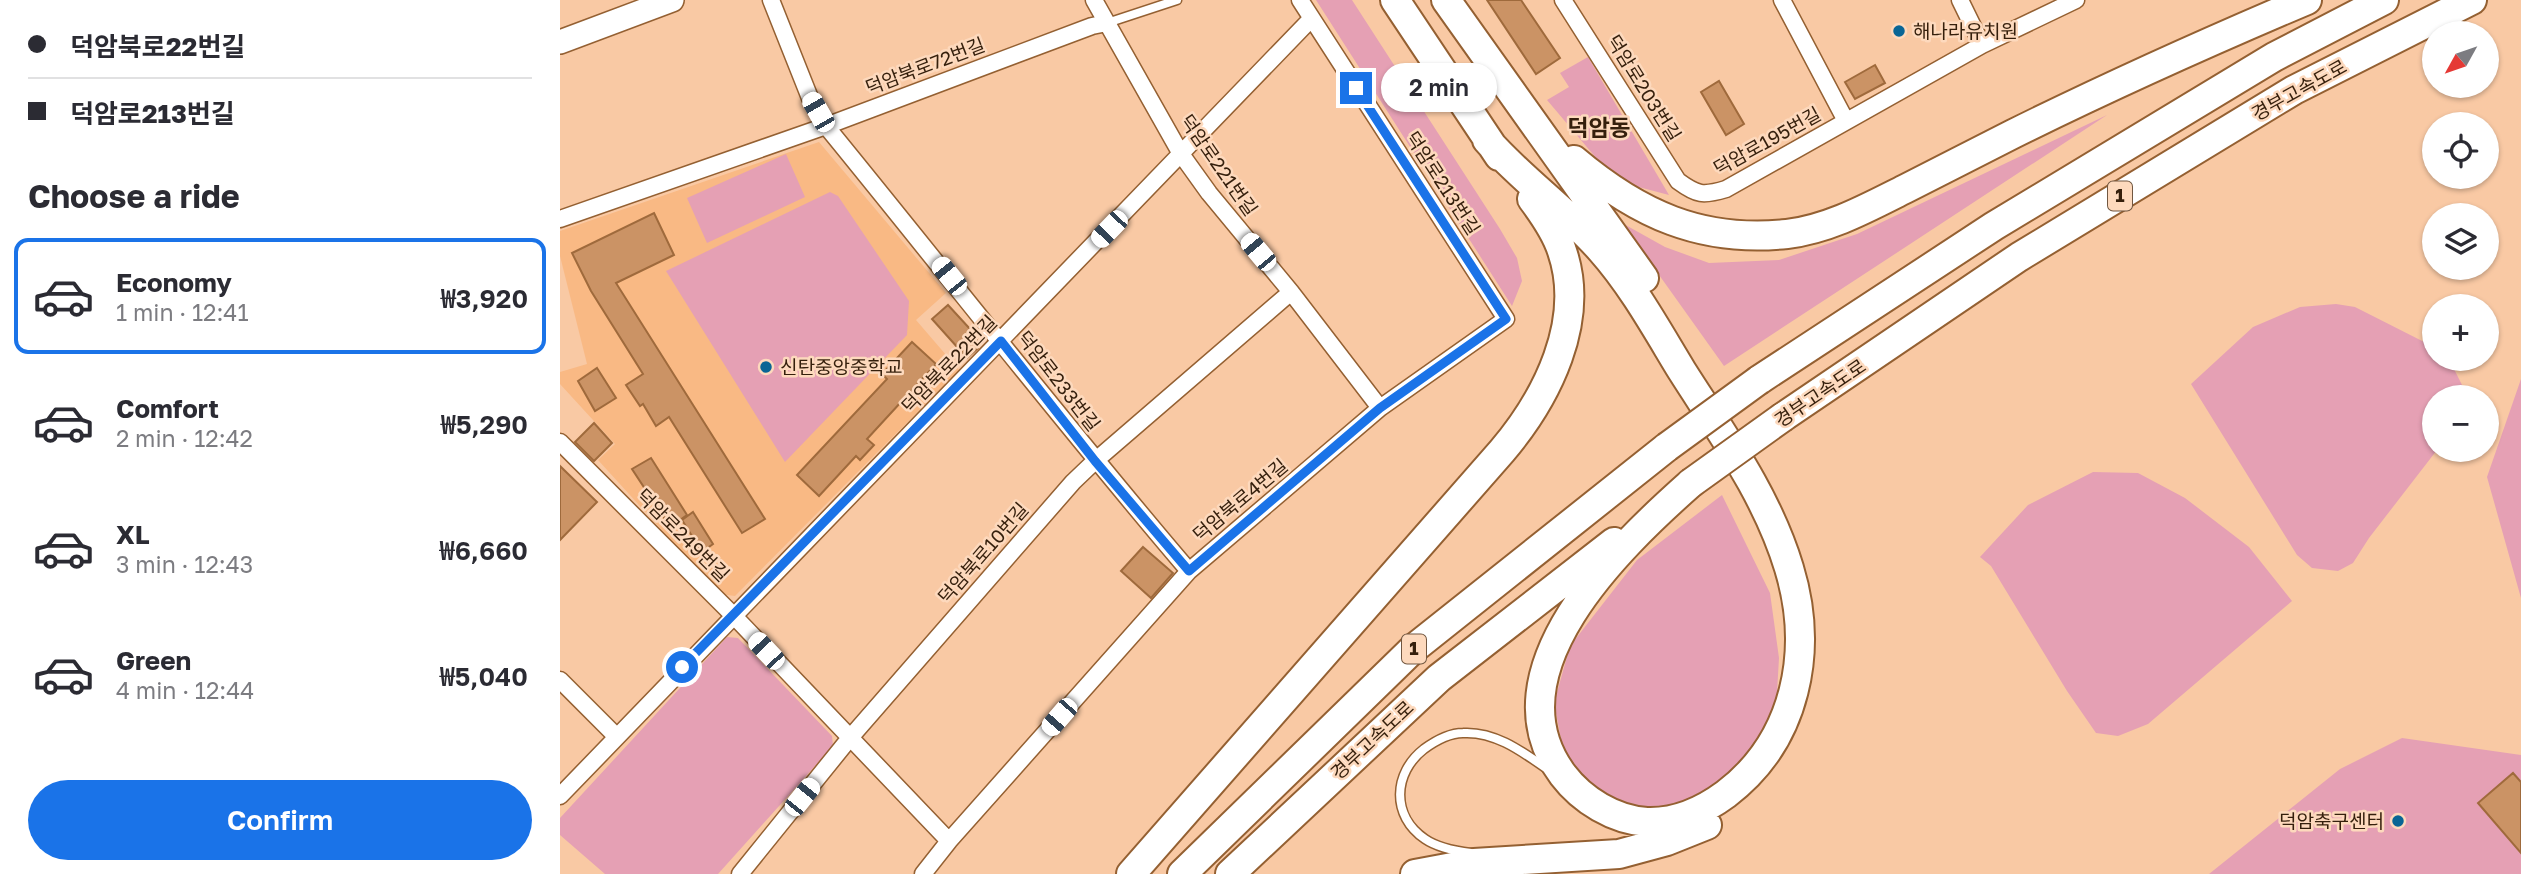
<!DOCTYPE html>
<html lang="en">
<head>
<meta charset="utf-8">
<style>
  :root { --surface:#fff; --page:#f7f7f7; --text:#2b2b33; --muted:#7c7c81; --line:#e1e1e2; --accent:#1a73e8 }
  body { margin:0; font-family:"Golos Text","Noto Sans KR",sans-serif; background:var(--page); color:var(--text); height:100vh; display:flex; flex-direction:column; font-size:26px; white-space:nowrap }
  * { box-sizing:border-box; margin:0 }
  p { font-size:23px; color:var(--muted) }
  .icon { flex:none; width:38px; height:38px; fill:none; stroke:currentColor; stroke-width:2; stroke-linecap:round; stroke-linejoin:round }
  .map { position:relative; flex:1; overflow:hidden }
  .drawer { display:flex; flex-direction:column; background:var(--surface); width:560px }
  .drawer>* { flex:none }
  .hud { display:grid; align-content:center; height:154px; padding:0 28px; background:var(--surface) }
  .needle { width:46px; rotate:230deg }
  .tools { position:absolute; left:1862px; top:21px; display:grid; gap:14px }
  .tools a { display:grid; place-items:center; width:77px; height:77px; border-radius:50%; background:var(--surface); box-shadow:0 2px 5px #0004; font-size:35px }
  .end { position:absolute; width:32px; height:32px; margin:-16px; border:9px solid #1a73e8; background:#fff; box-shadow:0 0 0 4px #fff }
  .from { border-radius:50% }
  .bubble { position:absolute; height:49px; border-radius:24px; background:var(--surface); box-shadow:0 2px 5px #0004; font-size:23px; font-weight:600; line-height:49px; text-align:center }
  .car { position:absolute; width:21px; height:42px; margin:-21px -10px; border-radius:9px; box-shadow:0 0 5px 2px #0007; background:linear-gradient(#fff 24%,#345 0 40%,#fff 0 76%,#345 0 86%,#fff 0) }
  .hud b { display:flex; align-items:center; gap:24px; height:66px; font-size:26px }
  .hud b+b { border-top:2px solid var(--line) }
  .hud i { width:18px; height:18px; background:var(--text) }
  ul { padding:0; list-style:none }
  li { display:flex; align-items:center; gap:21px; height:116px; margin:0 14px 10px; padding:0 14px; border:4px solid transparent; border-radius:14px }
  li div { flex:1 }
  li b { display:block; font-size:26px }
  li em { font-style:normal; font-weight:600 }
  li.selected { border-color:var(--accent) }
  li>.icon { width:63px; height:63px; stroke-width:1.5 }
  h2 { padding:0 28px; font-size:32px; line-height:84px }
  .cta { display:flex; gap:14px; margin-top:auto; padding:14px 28px }
  .cta a { flex:1; height:80px; border-radius:42px; background:var(--accent); color:#fff; font-size:28px; font-weight:600; line-height:80px; text-align:center }
  main { display:flex; flex:1; min-height:0 }
  .map>svg:first-child { display:block }
  .built { fill:#f9b984 }
  .green { fill:#e5a0b4 }
  .building { fill:#cb9365; stroke:#9f6a3c; stroke-width:2 }
  .lines { fill:none; stroke-linecap:round; stroke-linejoin:round }
  .lane-casing { stroke:#946032; stroke-width:11 }
  .street-casing { stroke:#946032; stroke-width:19 }
  .secondary-casing { stroke:#946032; stroke-width:26 }
  .highway-casing { stroke:#946032; stroke-width:32 }
  .lane { stroke:#fff; stroke-width:8 }
  .street { stroke:#fff; stroke-width:16 }
  .secondary { stroke:#fff; stroke-width:23 }
  .highway { stroke:#fff; stroke-width:28 }
  .highway-bridge-casing { stroke:#946032; stroke-width:32; stroke-linecap:butt }
  .highway-bridge { stroke:#fff; stroke-width:28 }
  .route { stroke:#1a73e8; stroke-width:9 }
  .poi-dot { fill:#096595; stroke:#fdd9bd; stroke-width:2.5 }
  .labels { text-anchor:middle; stroke-width:5; stroke-linejoin:round; paint-order:stroke }
  .shield { fill:#fdd9bd; stroke:#715741; stroke-width:2 }
  .shield-label { font-size:18px; font-weight:bold; fill:#351f0c }
  .poi-label { font-size:19px; fill:#351f0c; stroke:#fdd9bd; text-anchor:start }
  .street-label { font-size:19px; fill:#351f0c; stroke:#fdd9bd }
  .quarter-label { font-size:23px; font-weight:bold; fill:#351f0c; stroke:#fdd9bd }
</style>
</head>
<body>
<main>
<section class="drawer">
<div class="hud">
<b><i class="from"></i>덕암북로22번길</b>
<b><i></i>덕암로213번길</b>
</div>
<h2>Choose a ride</h2>
<ul>
<li class="selected"><svg class="icon" aria-label="car" viewBox="0 0 24 24"><path d="M5 17H2v-5l4-1 3-4h7l3 4 3 1v5h-3M9 17h6M6 11h13"/><circle cx="7" cy="17" r="2"/><circle cx="17" cy="17" r="2"/></svg><div><b>Economy</b><p>1 min · 12:41</p></div><em>₩3,920</em></li>
<li><svg class="icon" aria-label="car" viewBox="0 0 24 24"><path d="M5 17H2v-5l4-1 3-4h7l3 4 3 1v5h-3M9 17h6M6 11h13"/><circle cx="7" cy="17" r="2"/><circle cx="17" cy="17" r="2"/></svg><div><b>Comfort</b><p>2 min · 12:42</p></div><em>₩5,290</em></li>
<li><svg class="icon" aria-label="car" viewBox="0 0 24 24"><path d="M5 17H2v-5l4-1 3-4h7l3 4 3 1v5h-3M9 17h6M6 11h13"/><circle cx="7" cy="17" r="2"/><circle cx="17" cy="17" r="2"/></svg><div><b>XL</b><p>3 min · 12:43</p></div><em>₩6,660</em></li>
<li><svg class="icon" aria-label="car" viewBox="0 0 24 24"><path d="M5 17H2v-5l4-1 3-4h7l3 4 3 1v5h-3M9 17h6M6 11h13"/><circle cx="7" cy="17" r="2"/><circle cx="17" cy="17" r="2"/></svg><div><b>Green</b><p>4 min · 12:44</p></div><em>₩5,040</em></li>
</ul>
<div class="cta"><a>Confirm</a></div>
</section>
<div class="map">
<svg width="1961" height="874" viewBox="0 0 1961 874">
  <rect width="100%" height="100%" fill="#f9c9a4"/>
  <path class="built" d="M 259,142 L 386,293 L 356,320 L 399,370 L 175,596 L 160,594 L 38,460 L 55,444 L 0,384 L 0,372 L 27,364 L 0,256 L 0,231 Z"/>
  <path class="green" d="M 756,0 L 792,0 L 940,229 L 957,258 L 962,281 L 952,306 Z
    M 1028,57 L 1109,195 L 1071,185 L 1037,159 L 987,100 L 1009,87 L 1000,73 Z
    M 1547,115 L 1164,366 L 1062,223 L 1105,247 L 1149,263 L 1219,260 L 1297,234 Z
    M 226,154 L 245,197 L 147,243 L 127,198 Z
    M 270,192 L 278,196 L 349,301 L 347,335 L 225,462 L 106,271 Z
    M 1776,304 L 1795,307 L 1874,347 L 1874,359 L 1885,359 L 1894,369 L 1908,397 L 1874,397 L 1874,450 L 1877,450 L 1809,538 L 1793,563 L 1778,571 L 1752,568 L 1737,555 L 1631,384 L 1693,327 L 1740,307 Z
    M 1961,379 L 1961,598 L 1927,477 Z
    M 1533,472 L 1578,473 L 1625,498 L 1689,547 L 1732,601 L 1588,724 L 1558,736 L 1536,733 L 1507,691 L 1431,566 L 1420,557 L 1468,505 Z
    M 1162,495 L 1210,593 L 1219,658 L 1216,710 L 1183,764 L 1132,803 L 1084,811 L 1035,789 L 1005,760 L 994,703 L 1010,646 L 1077,560 Z
    M 167,637 L 178,638 L 272,736 L 273,746 L 158,874 L 45,874 L 0,835 L 0,818 Z
    M 1842,738 L 1961,755 L 1961,874 L 1649,874 L 1780,769 Z"/>
  <path class="building" d="M 927,0 L 961,0 L 1000,58 L 976,74 Z
    M 1315,65 L 1325,83 L 1295,99 L 1285,82 Z
    M 1159,81 L 1184,124 L 1166,135 L 1141,92 Z
    M 94,213 L 114,255 L 56,283 L 205,519 L 182,533 L 109,417 L 96,426 L 83,404 L 80,406 L 66,385 L 83,374 L 31,291 L 12,253 Z
    M 388,305 L 410,329 L 415,327 L 418,348 L 407,358 L 372,319 Z
    M 352,342 L 376,364 L 307,439 L 314,445 L 300,460 L 296,456 L 259,496 L 237,475 L 327,379 L 322,374 Z
    M 37,368 L 56,398 L 35,411 L 18,381 Z
    M 34,423 L 52,443 L 34,461 L 15,442 Z
    M 91,458 L 127,515 L 110,527 L 72,469 Z
    M 0,466 L 37,502 L 0,540 Z
    M 133,512 L 153,544 L 142,552 L 122,520 Z
    M 583,547 L 613,573 L 591,598 L 561,571 Z
    M 1953,773 L 1961,782 L 1961,853 L 1918,803 Z"/>
  <g class="lines">
    <g class="lane-casing">
      <path id="lane" d="M 547,23 L 617,0
        M 911,853 C 895,851 878,848 865,839 C 831,816 833,773 864,749 C 875,741 889,733 903,733 C 936,731 964,753 990,771"/>
    </g>
    <g class="street-casing">
      <path id="street" d="M 211,0 L 250,98 L 266,126 C 387,274 505,426 629,571
        M 534,0 L 621,154 L 649,193 L 731,292 L 820,408
        M 1003,0 L 1118,181 C 1137,195 1143,196 1166,189 L 1422,45 L 1516,0
        M 1222,0 L 1286,121
        M 1400,0 L 1422,45
        M 0,219 L 266,126 L 532,26 L 547,23
        M 0,442 L 173,615 L 389,841
        M 0,680 L 56,736
        M 0,796 L 751,19
        M 180,874 L 289,739 L 513,482 L 535,461 L 731,292
        M 363,874 L 389,841 L 629,571 L 820,408 L 946,319 L 740,0"/>
    </g>
    <g class="secondary-casing">
      <path id="secondary" d="M 0,42 L 112,0"/>
    </g>
    <g class="highway-casing">
      <path id="highway" d="M 835,0 L 939,156
        M 886,0 L 1084,278
        M 927,140 C 962,180 1006,210 1041,250 C 1073,286 1097,330 1122,371 C 1162,434 1207,495 1229,568 C 1254,650 1237,740 1166,794 C 1143,811 1116,823 1087,822 C 1054,820 1022,800 1003,775 C 926,672 1060,546 1131,483
        M 1014,160 C 1078,214 1141,243 1227,234 C 1269,229 1307,208 1345,189 C 1381,171 1417,152 1453,134 C 1550,86 1648,42 1747,0
        M 1199,380 L 1434,226 L 1714,57 L 1824,0
        M 1223,417 L 1459,257 L 1734,90 L 1912,0
        M 571,874 L 942,451 C 987,398 1026,321 1002,251 C 996,232 984,215 972,199
        M 622,874 L 853,649 L 1107,447
        M 670,874 L 879,678 L 1054,542
        M 855,874 L 914,863 L 1059,854 L 1107,841 L 1147,825"/>
    </g>
    <use href="#lane" class="lane"/>
    <use href="#street" class="street"/>
    <use href="#secondary" class="secondary"/>
    <use href="#highway" class="highway"/>
    <g class="highway-bridge-casing">
      <path id="highway-bridge" d="M 1107,447 L 1199,380
        M 1131,483 L 1223,417"/>
    </g>
    <use href="#highway-bridge" class="highway-bridge"/>
  </g>
  <g class="lines">
    <path class="route" d="M 122,667 L 441,341 L 535,461 L 629,571 L 820,408 L 946,319 L 796,88"/>
  </g>
  <g class="poi-dot">
    <circle cx="1339" cy="31" r="7"/>
    <circle cx="206" cy="367" r="7"/>
    <circle cx="1838" cy="821" r="7"/>
  </g>
  <g class="labels">
    <g class="shield">
      <rect x="1548" y="181.5" width="24" height="29" rx="5"/>
      <rect x="842" y="634.5" width="24" height="29" rx="5"/>
    </g>
    <g class="shield-label">
      <text x="1560" y="202">1</text>
      <text x="854" y="655">1</text>
    </g>
    <g class="poi-label">
      <text x="1353" y="38">해나라유치원</text>
      <text x="220" y="374">신탄중앙중학교</text>
      <text x="1824" y="828" text-anchor="end">덕암축구센터</text>
    </g>
    <g class="street-label">
      <text transform="translate(365 66) rotate(-21)" y="7">덕암북로72번길</text>
      <text transform="translate(1084 88) rotate(58)" y="7">덕암로203번길</text>
      <text transform="translate(1739 90) rotate(-29)" y="7">경부고속도로</text>
      <text transform="translate(1207 141) rotate(-29)" y="7">덕암로195번길</text>
      <text transform="translate(659 165) rotate(55)" y="7">덕암로221번길</text>
      <text transform="translate(883 183) rotate(57)" y="7">덕암로213번길</text>
      <text transform="translate(389 364) rotate(-46)" y="7">덕암북로22번길</text>
      <text transform="translate(499 381) rotate(52)" y="7">덕암로233번길</text>
      <text transform="translate(1260 393) rotate(-34)" y="7">경부고속도로</text>
      <text transform="translate(680 500) rotate(-40)" y="7">덕암북로4번길</text>
      <text transform="translate(123 535) rotate(45)" y="7">덕암로249번길</text>
      <text transform="translate(423 553) rotate(-49)" y="7">덕암북로10번길</text>
      <text transform="translate(812 740) rotate(-43)" y="7">경부고속도로</text>
    </g>
    <g class="quarter-label">
      <text x="1039" y="136">덕암동</text>
    </g>
  </g>
</svg>
<div class="tools">
<a><svg class="needle" viewBox="-14 -14 28 28"><path d="M0-13l5 13h-10z" fill="#e53935"/><path d="M0 13l5-13h-10z" fill="#7c7c81"/></svg></a>
<a><svg class="icon" aria-label="locate" viewBox="0 0 24 24"><circle cx="12" cy="12" r="6"/><path d="M12 2v4M12 18v4M2 12h4M18 12h4"/></svg></a>
<a><svg class="icon" aria-label="layers" viewBox="0 0 24 24"><path d="M12 4l9 5-9 5-9-5zM3 14l9 5 9-5"/></svg></a>
<a>+</a>
<a>−</a>
</div>
<i class="end from" style="left:122px;top:667px"></i>
<i class="end" style="left:796px;top:88px"></i>
<div class="bubble" style="left:821px;top:63px;width:116px">2 min</div>
<i class="car" style="left:258px;top:112px;rotate:330deg"></i>
<i class="car" style="left:549px;top:229px;rotate:224deg"></i>
<i class="car" style="left:698px;top:252px;rotate:320deg"></i>
<i class="car" style="left:389px;top:276px;rotate:321deg"></i>
<i class="car" style="left:206px;top:651px;rotate:317deg"></i>
<i class="car" style="left:499px;top:717px;rotate:221deg"></i>
<i class="car" style="left:242px;top:797px;rotate:39deg"></i>
</div>
</main>
</body>
</html>
